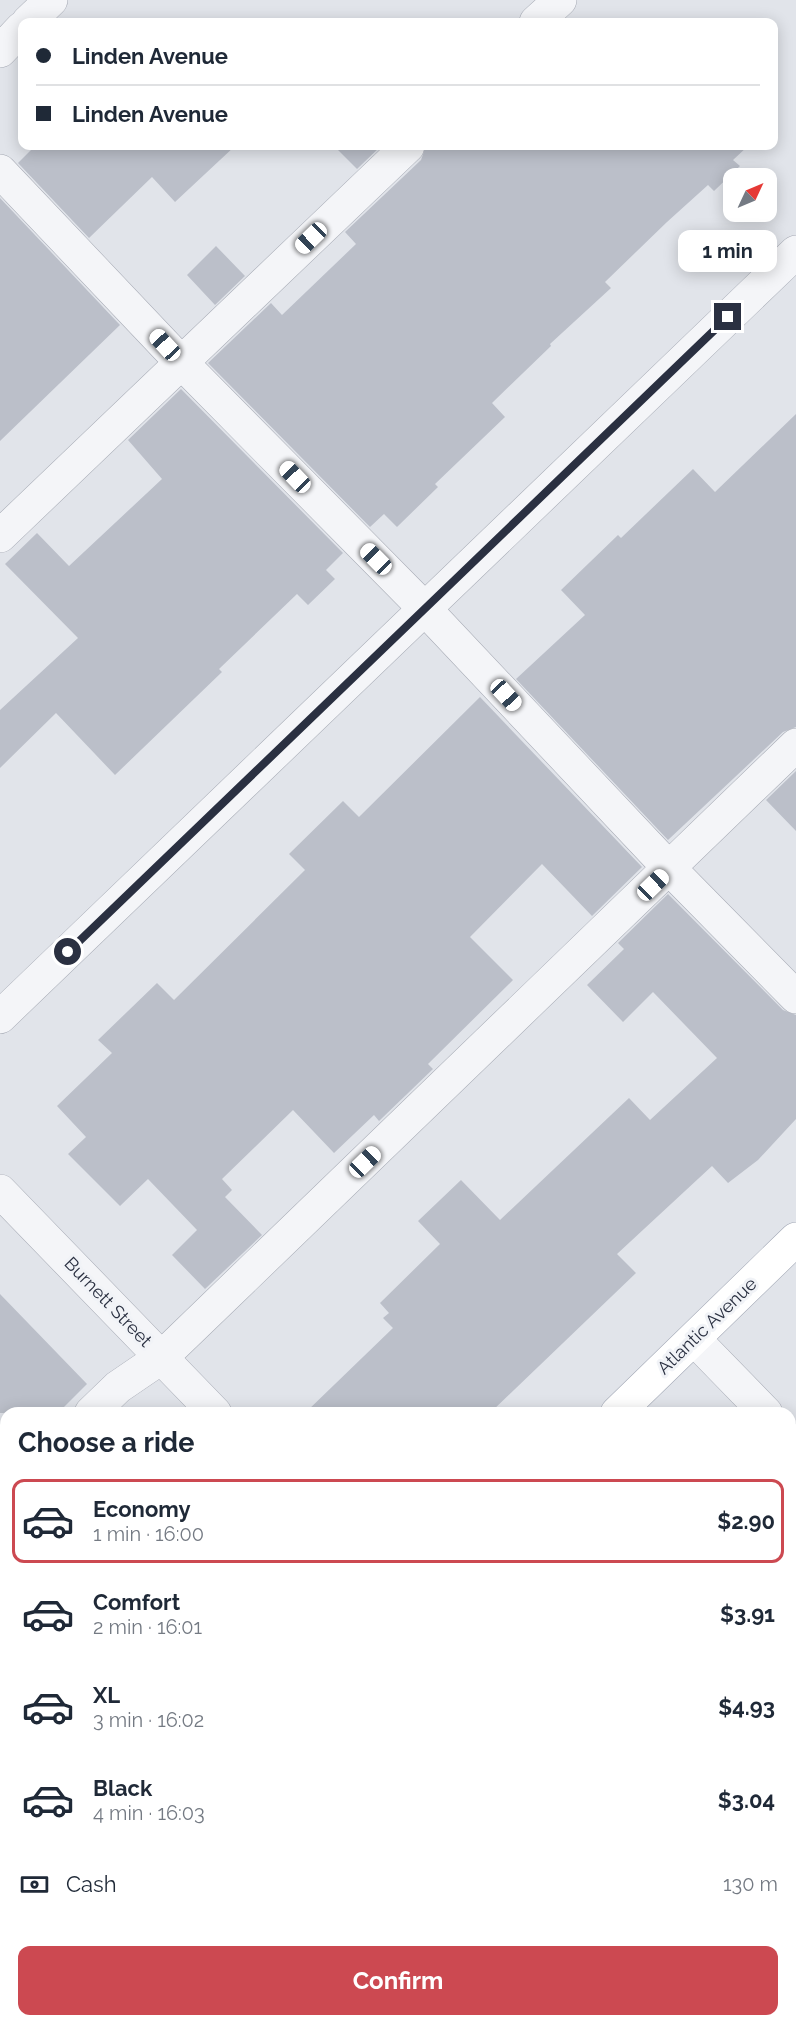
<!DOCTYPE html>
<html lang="en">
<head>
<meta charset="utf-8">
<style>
  :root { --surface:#fff; --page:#f6f6f7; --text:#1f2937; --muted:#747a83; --line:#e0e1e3; --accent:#cc4951 }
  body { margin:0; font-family:Raleway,sans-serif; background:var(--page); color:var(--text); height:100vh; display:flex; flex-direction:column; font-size:22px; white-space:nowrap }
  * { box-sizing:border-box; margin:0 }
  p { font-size:20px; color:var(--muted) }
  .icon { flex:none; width:33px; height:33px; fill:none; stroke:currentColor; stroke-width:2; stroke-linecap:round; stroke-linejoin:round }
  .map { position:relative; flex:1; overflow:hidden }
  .drawer { position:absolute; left:0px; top:1407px; width:796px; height:620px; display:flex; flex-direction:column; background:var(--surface); border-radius:18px 18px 0 0; box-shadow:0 3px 15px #0003 }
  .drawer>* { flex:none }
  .banner { position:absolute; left:18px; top:18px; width:760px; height:132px; border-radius:12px; box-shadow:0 3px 15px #0003; display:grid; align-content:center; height:132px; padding:0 18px; background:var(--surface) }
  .needle { width:39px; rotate:46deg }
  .controls { position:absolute; left:723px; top:168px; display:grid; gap:12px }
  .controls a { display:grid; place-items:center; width:54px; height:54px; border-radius:12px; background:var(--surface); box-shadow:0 3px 15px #0003; font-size:30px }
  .end { position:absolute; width:27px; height:27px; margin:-14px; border:8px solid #2a3041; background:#fff; box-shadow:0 0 0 3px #fff }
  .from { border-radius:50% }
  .bubble { position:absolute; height:42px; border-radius:12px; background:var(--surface); box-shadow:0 3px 15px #0003; font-size:20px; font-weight:700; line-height:42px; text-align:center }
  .car { position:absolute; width:18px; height:36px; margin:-18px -9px; border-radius:8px; box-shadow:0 0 4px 2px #0007; background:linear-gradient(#fff 24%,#345 0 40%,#fff 0 76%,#345 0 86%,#fff 0) }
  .banner b { display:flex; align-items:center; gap:21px; height:57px; font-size:22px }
  .banner b+b { border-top:2px solid var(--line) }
  .banner i { width:15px; height:15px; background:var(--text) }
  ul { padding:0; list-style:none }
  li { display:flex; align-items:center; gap:18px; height:84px; margin:0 12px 9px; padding:0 6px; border:3px solid transparent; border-radius:12px }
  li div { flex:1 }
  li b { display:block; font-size:22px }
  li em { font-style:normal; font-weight:700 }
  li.selected { border-color:var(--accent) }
  li>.icon { width:54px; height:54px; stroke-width:1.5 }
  h2 { padding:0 18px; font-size:27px; line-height:72px }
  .pay { display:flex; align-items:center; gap:15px; height:66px; padding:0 18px; font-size:22px }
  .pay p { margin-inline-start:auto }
  .cta { display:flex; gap:12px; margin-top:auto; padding:12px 18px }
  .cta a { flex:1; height:69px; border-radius:12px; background:var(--accent); color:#fff; font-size:24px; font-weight:700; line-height:69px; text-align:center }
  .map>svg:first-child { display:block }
  .building { fill:#bbbfc9 }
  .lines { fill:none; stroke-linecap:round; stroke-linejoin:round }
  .minor-casing { stroke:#a6aab4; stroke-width:34 }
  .major-casing { stroke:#a1a7b5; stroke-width:34 }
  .minor { stroke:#f4f5f8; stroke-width:33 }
  .major { stroke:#fff; stroke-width:33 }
  .route { stroke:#2a3041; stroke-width:8 }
  .labels { text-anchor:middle; stroke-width:6; stroke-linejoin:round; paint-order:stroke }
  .street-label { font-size:18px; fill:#2a3041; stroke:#f1f3f7 }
</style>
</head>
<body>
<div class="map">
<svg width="796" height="2026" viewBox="0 0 796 2026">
  <rect width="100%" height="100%" fill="#e1e4ea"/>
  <path class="building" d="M 35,146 L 235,146 L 175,202 L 152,177 L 89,238 L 18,163 Z
    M 334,146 L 381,146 L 357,169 Z
    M 426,146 L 748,146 L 733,160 L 740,166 L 714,191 L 708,185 L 667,222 L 605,282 L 611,288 L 550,344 L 551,346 L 492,403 L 505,417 L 435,484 L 438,487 L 397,527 L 384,514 L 370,527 L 208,363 L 271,303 L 282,315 L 356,244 L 345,232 L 421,160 Z
    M 0,198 L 120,325 L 0,441 Z
    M 216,246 L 245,276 L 215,305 L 187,275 Z
    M 181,389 L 343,553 L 326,570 L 335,579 L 308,605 L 297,594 L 219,669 L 222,672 L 115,775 L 56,713 L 0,768 L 0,710 L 78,638 L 5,564 L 37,533 L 69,566 L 162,479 L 128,440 Z
    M 796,414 L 796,727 L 783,732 L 668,840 L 516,679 L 585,615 L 561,590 L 618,535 L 621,538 L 693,469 L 715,492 Z
    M 480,697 L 642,867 L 592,916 L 542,864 L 470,937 L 513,980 L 428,1064 L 433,1069 L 379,1121 L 374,1115 L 334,1153 L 293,1110 L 222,1179 L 232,1190 L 225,1197 L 262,1235 L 205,1289 L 172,1255 L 197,1230 L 148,1179 L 120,1206 L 68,1154 L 86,1137 L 57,1106 L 112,1053 L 98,1040 L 157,983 L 174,1000 L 305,870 L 289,854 L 343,801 L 359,817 Z
    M 796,771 L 796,831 L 766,800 Z
    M 668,894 L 783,1010 L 796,1015 L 796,1119 L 758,1160 L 728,1183 L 712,1166 L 617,1254 L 636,1273 L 490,1413 L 305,1413 L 393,1328 L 383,1318 L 389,1313 L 380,1303 L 440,1244 L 418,1221 L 461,1180 L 500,1220 L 629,1098 L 650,1120 L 717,1058 L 653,992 L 623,1022 L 587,985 L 624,949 L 618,943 Z
    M 0,1294 L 87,1384 L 58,1413 L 0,1413 Z"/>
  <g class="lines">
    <g class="minor-casing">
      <path id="minor" d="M 28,22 L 51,0
        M 536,22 L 560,0
        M 0,51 L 22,28
        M 0,171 L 181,362 L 424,608 L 670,869 L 796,997
        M 0,536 L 408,146
        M 0,1017 L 796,252
        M 0,1191 L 215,1413
        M 694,1339 L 766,1413
        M 91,1413 L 118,1387 L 162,1357 L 796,745
        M 790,1439 L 796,1444
        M 0,1501 L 6,1495
        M 790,1799 L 796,1794
        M 790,2011 L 796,2017
        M 497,2026 L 503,2020"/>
    </g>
    <g class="major-casing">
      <path id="major" d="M 617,1413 L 796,1239
        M 0,2015 L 6,2009"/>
    </g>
    <use href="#minor" class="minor"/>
    <use href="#major" class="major"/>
  </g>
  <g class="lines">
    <path class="route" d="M 68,952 L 728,317"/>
  </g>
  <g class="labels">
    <g class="street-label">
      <text transform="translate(108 1302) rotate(46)" y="6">Burnett Street</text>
      <text transform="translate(707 1326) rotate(-44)" y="6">Atlantic Avenue</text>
    </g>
  </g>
</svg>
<div class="controls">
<a><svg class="needle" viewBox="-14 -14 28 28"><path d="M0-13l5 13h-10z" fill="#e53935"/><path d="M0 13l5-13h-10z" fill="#747a83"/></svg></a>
</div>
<i class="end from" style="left:68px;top:952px"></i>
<i class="end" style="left:728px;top:317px"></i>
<div class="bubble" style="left:678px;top:230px;width:99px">1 min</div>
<i class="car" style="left:311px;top:238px;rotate:226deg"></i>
<i class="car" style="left:165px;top:345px;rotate:317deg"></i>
<i class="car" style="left:295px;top:477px;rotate:316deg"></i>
<i class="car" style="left:376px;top:559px;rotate:315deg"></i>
<i class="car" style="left:506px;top:695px;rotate:137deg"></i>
<i class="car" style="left:653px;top:885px;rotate:46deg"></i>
<i class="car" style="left:365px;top:1162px;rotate:46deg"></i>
<div class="banner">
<b><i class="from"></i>Linden Avenue</b>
<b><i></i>Linden Avenue</b>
</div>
<section class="drawer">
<h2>Choose a ride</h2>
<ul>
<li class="selected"><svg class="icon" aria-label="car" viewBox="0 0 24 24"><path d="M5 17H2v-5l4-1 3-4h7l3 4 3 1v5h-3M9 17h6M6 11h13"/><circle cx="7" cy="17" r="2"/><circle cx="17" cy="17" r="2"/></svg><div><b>Economy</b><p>1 min · 16:00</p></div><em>$2.90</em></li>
<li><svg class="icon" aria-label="car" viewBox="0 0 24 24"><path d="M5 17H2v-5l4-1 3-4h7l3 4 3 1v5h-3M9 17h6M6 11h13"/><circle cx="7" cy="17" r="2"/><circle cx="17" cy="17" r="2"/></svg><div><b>Comfort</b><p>2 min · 16:01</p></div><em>$3.91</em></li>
<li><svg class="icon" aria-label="car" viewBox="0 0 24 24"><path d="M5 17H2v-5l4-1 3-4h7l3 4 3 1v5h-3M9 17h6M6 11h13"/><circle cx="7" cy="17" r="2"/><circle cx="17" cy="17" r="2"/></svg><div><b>XL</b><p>3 min · 16:02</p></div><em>$4.93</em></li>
<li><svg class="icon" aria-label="car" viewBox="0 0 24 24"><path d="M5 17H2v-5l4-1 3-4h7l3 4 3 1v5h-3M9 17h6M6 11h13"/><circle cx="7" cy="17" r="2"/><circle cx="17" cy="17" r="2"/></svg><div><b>Black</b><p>4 min · 16:03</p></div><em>$3.04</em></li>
</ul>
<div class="pay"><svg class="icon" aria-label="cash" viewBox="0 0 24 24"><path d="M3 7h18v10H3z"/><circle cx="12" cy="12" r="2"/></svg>Cash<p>130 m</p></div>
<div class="cta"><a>Confirm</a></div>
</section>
</div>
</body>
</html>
